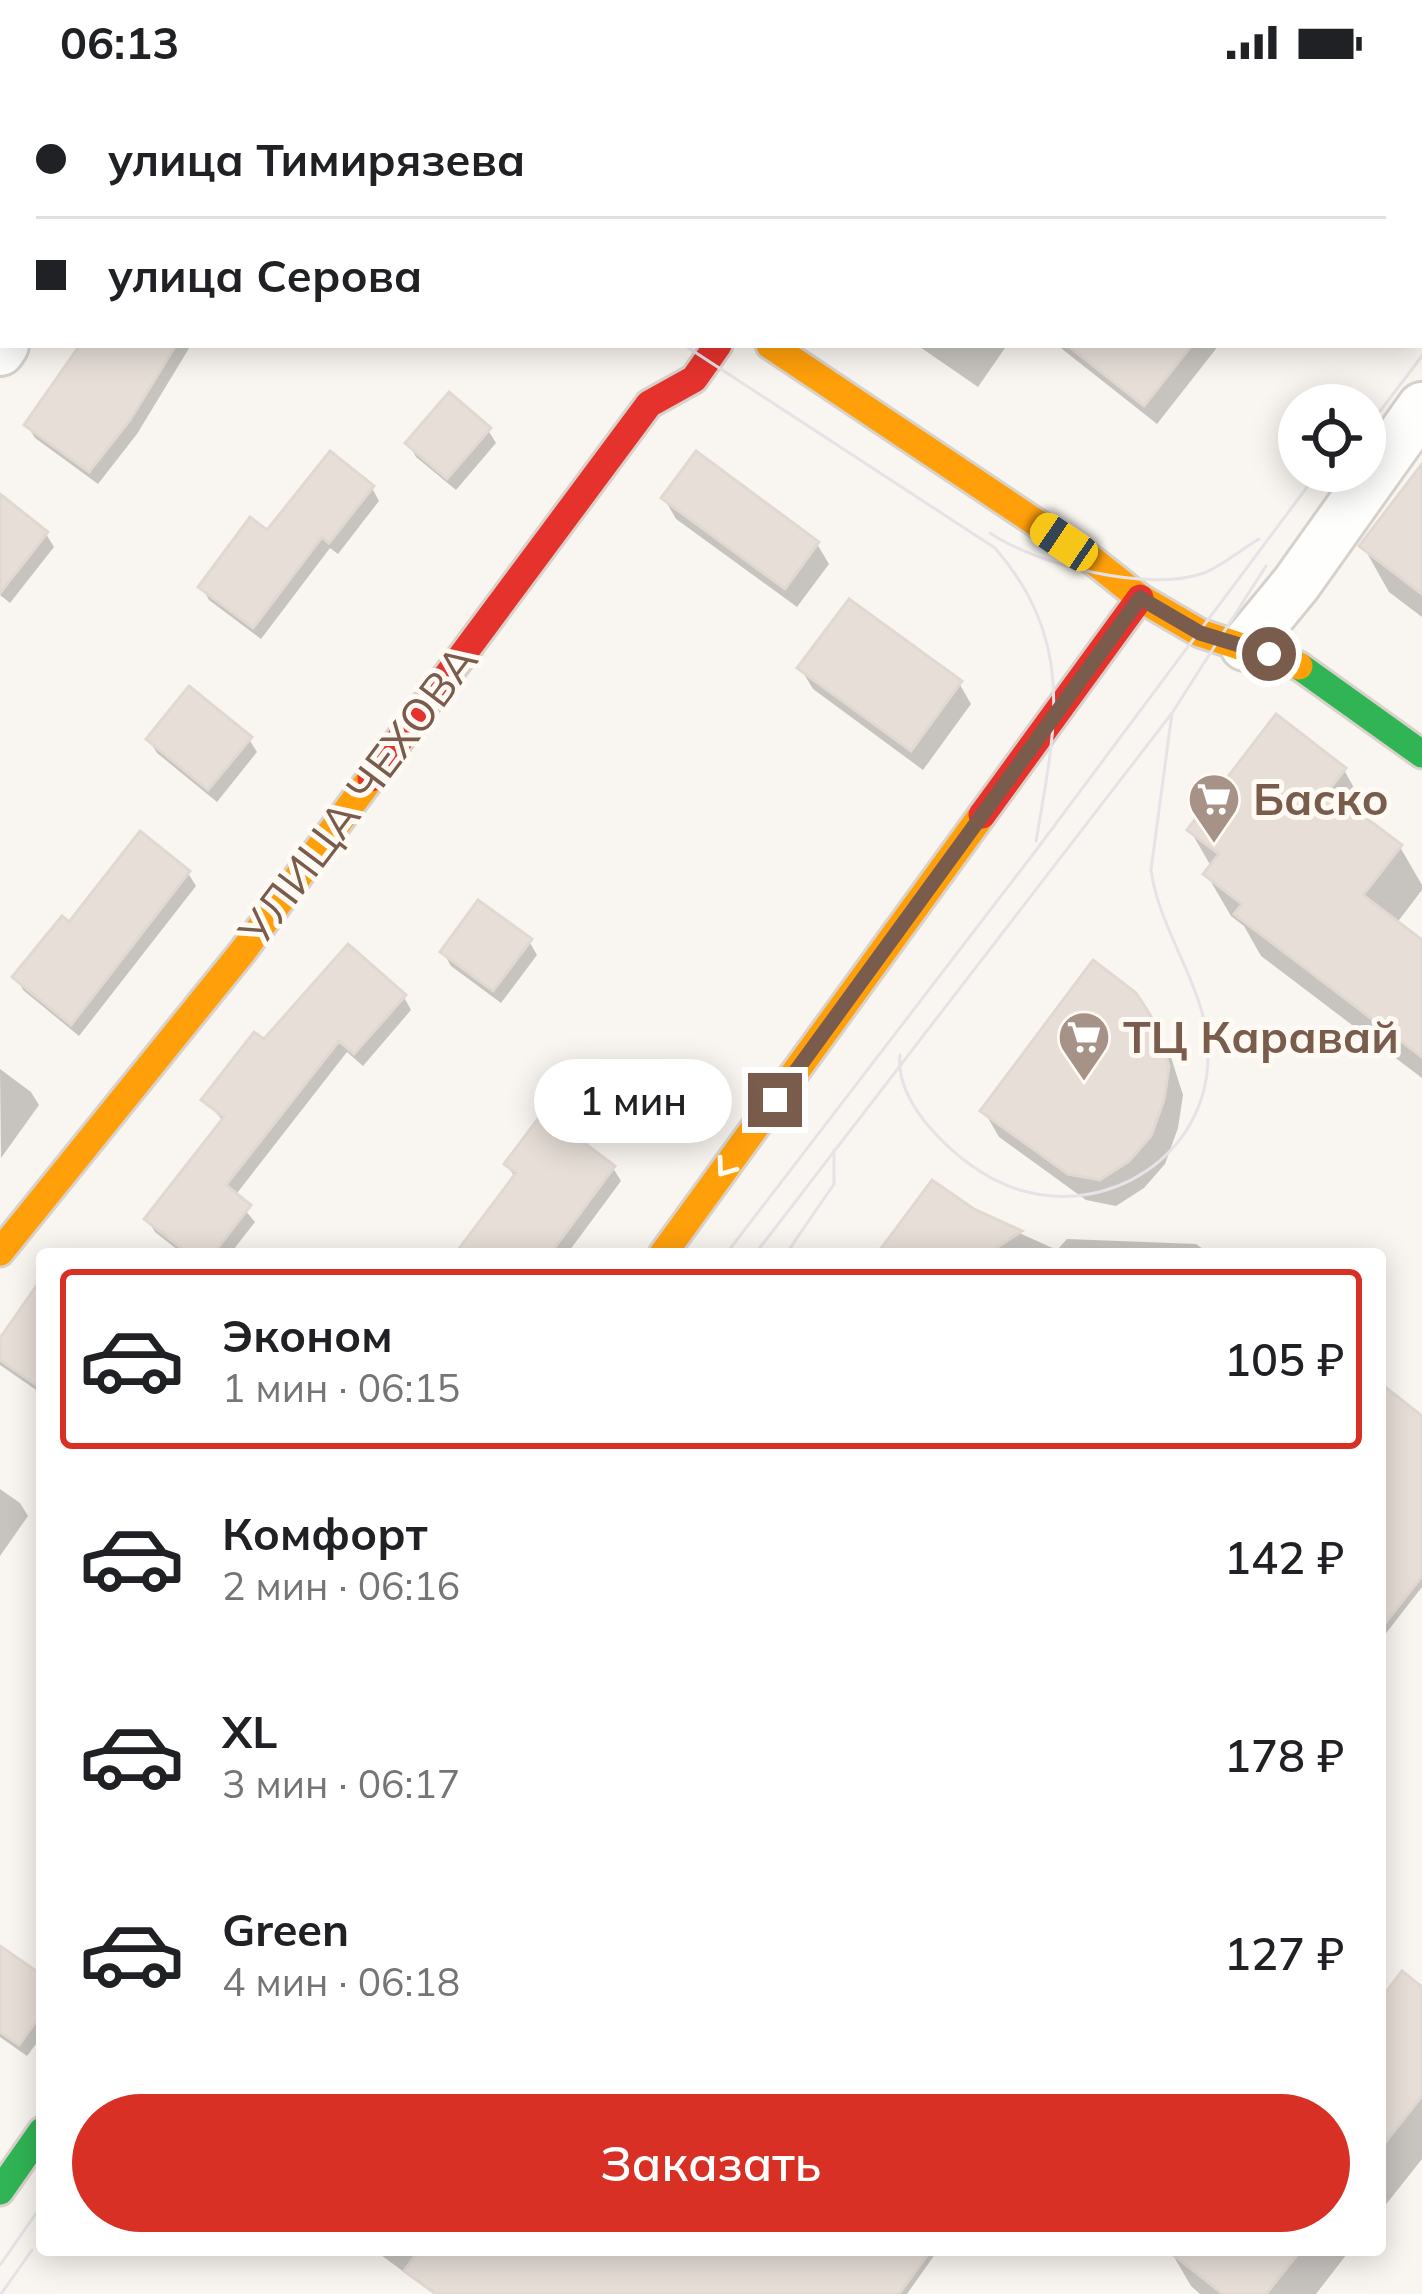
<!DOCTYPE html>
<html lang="ru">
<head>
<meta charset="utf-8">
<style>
  :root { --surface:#fff; --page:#f2f2f2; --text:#202124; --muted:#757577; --line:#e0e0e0; --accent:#d93025 }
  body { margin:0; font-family:Mulish,sans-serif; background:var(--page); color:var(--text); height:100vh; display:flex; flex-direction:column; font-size:45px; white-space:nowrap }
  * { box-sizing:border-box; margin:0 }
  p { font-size:39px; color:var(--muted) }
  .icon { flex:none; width:66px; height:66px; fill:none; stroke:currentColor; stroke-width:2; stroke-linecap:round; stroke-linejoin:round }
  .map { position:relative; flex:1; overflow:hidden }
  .drawer { position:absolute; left:36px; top:1164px; width:1350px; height:1008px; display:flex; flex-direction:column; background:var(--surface); border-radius:12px; box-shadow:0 6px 30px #0003 }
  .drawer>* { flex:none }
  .hud { position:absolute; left:0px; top:0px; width:1422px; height:264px; box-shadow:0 6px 30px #0003; display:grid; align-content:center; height:264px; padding:0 36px; background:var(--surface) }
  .controls { position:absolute; left:1278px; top:300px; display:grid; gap:24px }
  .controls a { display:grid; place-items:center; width:108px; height:108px; border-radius:50%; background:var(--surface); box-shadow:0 6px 30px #0003; font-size:60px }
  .end { position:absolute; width:54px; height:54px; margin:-27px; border:15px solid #7a5c4d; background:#fff; box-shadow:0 0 0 6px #fff }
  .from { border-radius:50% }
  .bubble { position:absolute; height:84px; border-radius:42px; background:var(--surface); box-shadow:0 6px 30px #0003; font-size:39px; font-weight:600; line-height:84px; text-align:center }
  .car { position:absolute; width:36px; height:72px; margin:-36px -18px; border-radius:15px; box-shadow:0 0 9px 3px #0007; background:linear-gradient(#f5c518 24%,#345 0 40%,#f5c518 0 76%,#345 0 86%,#f5c518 0) }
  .hud b { display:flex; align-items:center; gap:42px; height:114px; font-size:45px }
  .hud b+b { border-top:3px solid var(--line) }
  .hud i { width:30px; height:30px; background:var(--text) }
  ul { padding:21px 0 0; list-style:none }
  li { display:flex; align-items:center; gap:36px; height:180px; margin:0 24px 18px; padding:0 12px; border:6px solid transparent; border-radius:12px }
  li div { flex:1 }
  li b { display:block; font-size:45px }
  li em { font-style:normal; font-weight:600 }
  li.active { border-color:var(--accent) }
  li>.icon { width:108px; height:108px; stroke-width:1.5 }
  .button { display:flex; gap:24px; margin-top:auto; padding:24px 36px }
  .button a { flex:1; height:138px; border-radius:72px; background:var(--accent); color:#fff; font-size:48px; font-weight:600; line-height:138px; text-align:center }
  .status { display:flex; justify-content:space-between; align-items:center; height:84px; padding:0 60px; background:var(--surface); direction:ltr }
  .status svg { height:33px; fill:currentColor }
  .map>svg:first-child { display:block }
  .shadow { fill:#0003 }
  .building { fill:#e6ded7; stroke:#e2d8d2; stroke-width:3 }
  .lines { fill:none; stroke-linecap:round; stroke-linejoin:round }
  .street-casing { stroke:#d7d1cb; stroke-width:54 }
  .fast-casing { stroke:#d9d2cb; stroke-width:33 }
  .slow-casing { stroke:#d9d2cb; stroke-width:33 }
  .jam-casing { stroke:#d9d2cb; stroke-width:33 }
  .street { stroke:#fefefd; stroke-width:48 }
  .fast { stroke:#30b455; stroke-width:27 }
  .slow { stroke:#ff9f0a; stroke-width:27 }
  .jam { stroke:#e5322d; stroke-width:27 }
  .tram { stroke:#e6e3e7; stroke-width:3 }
  .oneway { stroke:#fffaf3 }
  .route { stroke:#7a5c4d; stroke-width:15 }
  .labels { text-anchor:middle; stroke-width:10; stroke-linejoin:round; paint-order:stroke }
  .street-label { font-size:45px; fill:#7a5c4d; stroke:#fffaf3 }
  .poi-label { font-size:45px; font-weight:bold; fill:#7a5c4d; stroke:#fffaf3; text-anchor:start }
</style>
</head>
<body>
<div class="status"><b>06:13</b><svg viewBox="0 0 49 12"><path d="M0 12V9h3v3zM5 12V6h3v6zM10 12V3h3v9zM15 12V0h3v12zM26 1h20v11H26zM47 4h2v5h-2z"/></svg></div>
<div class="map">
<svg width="1422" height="2210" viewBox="0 0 1422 2210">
  <rect width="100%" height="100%" fill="#f9f5f0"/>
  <path class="shadow" d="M 1,0 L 4,3 L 3,120 L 0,117 Z
    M 763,0 L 800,0 L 798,3 Z
    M 1283,0 L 1373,0 L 1281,3 Z
    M 81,261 L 191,261 L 137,350 L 98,400 L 35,354 L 27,341 Z
    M 917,261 L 1007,261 L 978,303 Z
    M 1057,261 L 1219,261 L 1157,340 Z
    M 488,346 L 496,359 L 456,406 L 416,373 L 409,360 Z
    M 1422,385 L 1422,533 L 1389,508 L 1363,462 Z
    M 372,404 L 379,417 L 338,470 L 330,464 L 261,555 L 209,516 L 202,503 L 268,450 Z
    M 0,413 L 46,450 L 54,463 L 10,519 L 0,511 Z
    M 664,414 L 817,460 L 829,480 L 797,523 L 676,435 Z
    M 801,585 L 959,599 L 971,620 L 923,686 L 813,605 Z
    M 249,655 L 257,668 L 217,718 L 157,669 L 149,656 Z
    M 1344,686 L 1367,727 L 1362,734 L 1400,763 L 1422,801 L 1422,806 L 1396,840 L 1422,859 L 1422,994 L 1261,872 L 1244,842 L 1231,832 L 1207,791 L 1212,784 L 1190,746 Z
    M 188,789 L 196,802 L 79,952 L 23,906 L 16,893 L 70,842 Z
    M 529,857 L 537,871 L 501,919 L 451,882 L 443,868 Z
    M 404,913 L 411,926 L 363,982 L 347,968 L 234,1113 L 255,1138 L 230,1170 L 183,1170 L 155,1148 L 147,1135 L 224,1038 L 205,1016 L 264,959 Z
    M 1153,942 L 1170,970 L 1183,1011 L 1178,1044 L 1165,1080 L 1144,1104 L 1116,1122 L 1086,1116 L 999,1053 L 984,1027 Z
    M 0,985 L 31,1008 L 39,1021 L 1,1074 Z
    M 507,1080 L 613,1084 L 621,1097 L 567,1170 L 459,1170 L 515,1094 Z
    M 973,1128 L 1057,1166 L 1067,1155 L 1196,1160 L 1210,1170 L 881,1170 Z
    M 42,1236 L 42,1310 L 0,1281 L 0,1259 Z
    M 1380,1303 L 1422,1335 L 1422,1503 L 1380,1557 Z
    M 0,1405 L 20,1419 L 28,1432 L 0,1472 Z
    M 0,1865 L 42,1895 L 42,1952 L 27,1972 L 0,1953 Z
    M 1422,1906 L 1422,2075 L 1380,2128 L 1380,1919 Z
    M 374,2166 L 938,2166 L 907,2210 L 434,2210 Z
    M 1170,2166 L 1350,2166 L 1316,2210 L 1200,2210 L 1191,2202 Z"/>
  <path class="building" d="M 80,261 L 176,261 L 130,336 L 89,388 L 24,341 Z
    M 1067,261 L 1192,261 L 1144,322 Z
    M 449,308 L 491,344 L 447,395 L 405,359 Z
    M 330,367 L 374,402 L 329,459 L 322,453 L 253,544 L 198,503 L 250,433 L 267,446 Z
    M 696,367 L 819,458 L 785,505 L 661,414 Z
    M 1422,380 L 1422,510 L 1359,462 Z
    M 0,410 L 48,448 L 0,509 Z
    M 849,515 L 962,597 L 911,667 L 797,584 Z
    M 189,602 L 252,653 L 208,706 L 146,655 Z
    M 1276,630 L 1346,684 L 1329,706 L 1402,761 L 1363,811 L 1422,856 L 1422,973 L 1234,830 L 1242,820 L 1203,790 L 1219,770 L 1187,746 Z
    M 140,747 L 190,787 L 71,941 L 12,893 L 62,832 L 69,838 Z
    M 478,816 L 532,855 L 493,907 L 440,868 Z
    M 348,860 L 406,911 L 354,970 L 339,957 L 226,1101 L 251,1121 L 213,1170 L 189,1170 L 144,1135 L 224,1033 L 201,1016 L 254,948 L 264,955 Z
    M 1093,876 L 1136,909 L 1156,940 L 1169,982 L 1164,1016 L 1151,1052 L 1129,1077 L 1100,1096 L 1068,1090 L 980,1027 Z
    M 543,1028 L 615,1082 L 550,1170 L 455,1170 L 516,1089 L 504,1080 Z
    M 932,1096 L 974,1125 L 1022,1147 L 987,1170 L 877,1170 Z
    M 42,1194 L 42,1305 L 0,1276 L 0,1254 Z
    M 1380,1299 L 1422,1332 L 1422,1492 L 1380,1546 Z
    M 0,1862 L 42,1891 L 42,1929 L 19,1961 L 0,1948 Z
    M 1402,1887 L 1422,1903 L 1422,2012 L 1380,2065 L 1380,1916 Z
    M 419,2166 L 931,2166 L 899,2210 L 436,2210 L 404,2187 Z
    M 1167,2166 L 1301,2166 L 1266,2210 L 1223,2210 Z"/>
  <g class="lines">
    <g class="street-casing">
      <path id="street" d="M 198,3 L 202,0
        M 912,3 L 914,0
        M 0,267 L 4,261
        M 1245,562 L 1296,500 L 1422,323"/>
    </g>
    <g class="fast-casing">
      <path id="fast" d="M 1299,582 L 1422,670
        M 0,2107 L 42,2047"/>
    </g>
    <g class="slow-casing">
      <path id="slow" d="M 770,261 L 1095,478 L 1140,514 L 1200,549 L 1299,582
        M 0,1168 L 243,867 L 371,694
        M 663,1170 L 982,731"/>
    </g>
    <g class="jam-casing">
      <path id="jam" d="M 384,0 L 388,3
        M 371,694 L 649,320 L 694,295 L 718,261
        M 982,731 L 1140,514"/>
    </g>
    <use href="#street" class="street"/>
    <use href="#fast" class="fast"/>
    <use href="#slow" class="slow"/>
    <use href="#jam" class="jam"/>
    <path class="tram" d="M 285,0 L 289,3
      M 1419,254 L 1422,250
      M 684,261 L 995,464 C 1077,559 1055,645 1036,757
      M 1365,347 L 1422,272
      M 990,449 C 1037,481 1149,509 1204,489 C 1224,481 1240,466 1259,455
      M 900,971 C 897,999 913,1024 931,1045 C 954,1071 986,1096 1020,1106 C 1110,1133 1205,1071 1208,976 C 1211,908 1160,852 1151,786 L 1172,629
      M 726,1170 L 1034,769 L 1319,387
      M 755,1170 L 1172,629 L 1266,482
      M 786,1170 L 834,1100 L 834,1066
      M 0,2181 L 42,2121
      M 1,2210 L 32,2166"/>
  </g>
  <defs><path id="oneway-chevron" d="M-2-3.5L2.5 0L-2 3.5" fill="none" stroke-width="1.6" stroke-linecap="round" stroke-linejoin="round" transform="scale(3)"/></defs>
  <use class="oneway" href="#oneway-chevron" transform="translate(725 1084) rotate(126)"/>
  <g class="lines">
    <path class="route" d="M 775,1016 L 1140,514 L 1200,549 L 1269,570"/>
  </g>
  <defs>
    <g id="supermarket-pin" transform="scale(2.7)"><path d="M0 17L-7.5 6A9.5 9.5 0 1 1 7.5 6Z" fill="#a69286" stroke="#fffaf3"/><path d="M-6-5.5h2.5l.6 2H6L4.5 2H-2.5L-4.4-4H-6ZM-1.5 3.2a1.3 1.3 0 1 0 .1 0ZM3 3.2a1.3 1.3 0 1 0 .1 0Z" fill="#fff"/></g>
  </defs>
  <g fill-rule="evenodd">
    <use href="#supermarket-pin" x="1214" y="715"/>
    <use href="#supermarket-pin" x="1084" y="953"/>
  </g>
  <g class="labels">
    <g class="street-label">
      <text transform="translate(358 711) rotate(-53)" y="16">УЛИЦА ЧЕХОВА</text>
    </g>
    <g class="poi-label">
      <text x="1253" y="731">Баско</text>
      <text x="1123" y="969">ТЦ Каравай</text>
    </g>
  </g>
</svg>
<div class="controls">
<a><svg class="icon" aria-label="locate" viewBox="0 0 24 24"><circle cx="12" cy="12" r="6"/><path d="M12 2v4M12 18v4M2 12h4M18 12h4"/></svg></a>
</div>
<i class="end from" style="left:1269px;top:570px"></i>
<i class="end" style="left:775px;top:1016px"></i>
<div class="bubble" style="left:534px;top:975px;width:198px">1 мин</div>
<i class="car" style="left:1064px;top:458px;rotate:304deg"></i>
<div class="hud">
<b><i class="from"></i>улица Тимирязева</b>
<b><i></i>улица Серова</b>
</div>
<section class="drawer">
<ul>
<li class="active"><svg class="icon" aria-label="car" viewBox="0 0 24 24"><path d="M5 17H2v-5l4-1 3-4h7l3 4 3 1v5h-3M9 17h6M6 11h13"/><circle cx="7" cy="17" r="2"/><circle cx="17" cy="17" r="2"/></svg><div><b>Эконом</b><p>1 мин · 06:15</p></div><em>105 ₽</em></li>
<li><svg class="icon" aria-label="car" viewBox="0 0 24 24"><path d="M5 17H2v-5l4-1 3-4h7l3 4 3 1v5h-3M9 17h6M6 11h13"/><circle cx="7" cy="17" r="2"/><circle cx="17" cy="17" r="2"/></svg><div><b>Комфорт</b><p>2 мин · 06:16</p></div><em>142 ₽</em></li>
<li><svg class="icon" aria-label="car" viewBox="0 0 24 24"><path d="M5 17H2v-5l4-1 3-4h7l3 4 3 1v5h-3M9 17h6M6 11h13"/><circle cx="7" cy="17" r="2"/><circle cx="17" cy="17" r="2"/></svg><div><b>XL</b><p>3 мин · 06:17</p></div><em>178 ₽</em></li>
<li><svg class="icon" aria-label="car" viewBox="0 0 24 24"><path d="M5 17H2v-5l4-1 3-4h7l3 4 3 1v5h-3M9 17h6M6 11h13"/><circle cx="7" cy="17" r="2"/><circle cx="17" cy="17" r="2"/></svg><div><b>Green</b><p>4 мин · 06:18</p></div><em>127 ₽</em></li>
</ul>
<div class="button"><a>Заказать</a></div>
</section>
</div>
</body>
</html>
